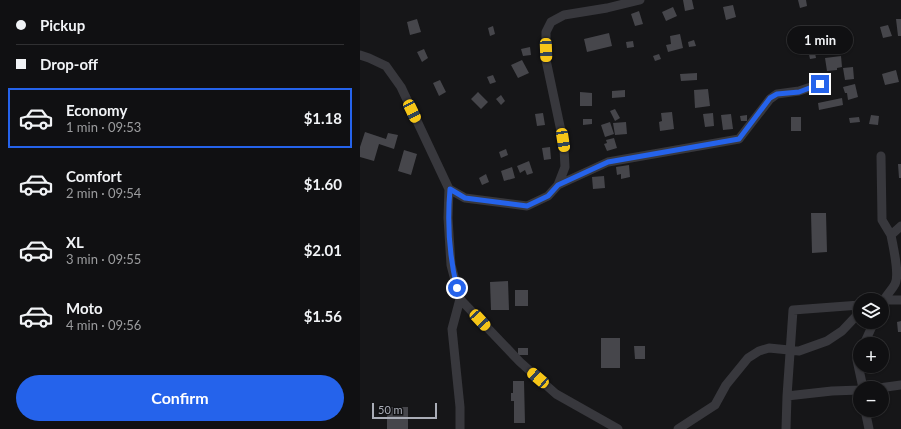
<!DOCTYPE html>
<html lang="en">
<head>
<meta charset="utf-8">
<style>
  :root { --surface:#101012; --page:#19191b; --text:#f1f3f6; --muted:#9c9d9f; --line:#303032; --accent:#2563eb }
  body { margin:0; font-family:Lato,sans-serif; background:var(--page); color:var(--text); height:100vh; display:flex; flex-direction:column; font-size:15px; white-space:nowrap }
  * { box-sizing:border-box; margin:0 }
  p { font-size:13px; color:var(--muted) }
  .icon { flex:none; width:22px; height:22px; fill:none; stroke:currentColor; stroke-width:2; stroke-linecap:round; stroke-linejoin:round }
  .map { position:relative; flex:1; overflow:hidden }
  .drawer { display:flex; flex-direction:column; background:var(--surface); width:360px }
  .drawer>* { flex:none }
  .banner { display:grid; align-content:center; height:88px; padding:0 16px; background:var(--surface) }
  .buttons { position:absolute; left:493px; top:293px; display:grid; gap:8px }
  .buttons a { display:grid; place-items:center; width:36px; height:36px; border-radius:50%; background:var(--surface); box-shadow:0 1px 3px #0004,0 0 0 1px var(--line); font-size:20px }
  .scale { position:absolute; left:12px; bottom:10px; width:65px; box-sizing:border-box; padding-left:4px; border:2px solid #aaadb7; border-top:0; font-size:11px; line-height:14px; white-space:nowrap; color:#aaadb7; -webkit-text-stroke:3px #111113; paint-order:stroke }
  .end { position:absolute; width:18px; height:18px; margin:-9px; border:5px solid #2563eb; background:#fff; box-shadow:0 0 0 2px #fff }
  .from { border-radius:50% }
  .bubble { position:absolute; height:28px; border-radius:14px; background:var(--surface); box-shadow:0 1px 3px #0004,0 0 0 1px var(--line); font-size:13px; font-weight:700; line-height:28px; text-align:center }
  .car { position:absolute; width:12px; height:24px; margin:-12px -6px; border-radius:5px; box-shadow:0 0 3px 1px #0007; background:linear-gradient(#f5c518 24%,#345 0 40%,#f5c518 0 76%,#345 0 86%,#f5c518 0) }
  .banner b { display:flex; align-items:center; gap:14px; height:38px; font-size:15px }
  .banner b+b { border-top:1px solid var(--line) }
  .banner i { width:10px; height:10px; background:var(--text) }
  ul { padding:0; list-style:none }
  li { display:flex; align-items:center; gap:12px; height:60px; margin:0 8px 6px; padding:0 8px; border:2px solid transparent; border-radius:0px }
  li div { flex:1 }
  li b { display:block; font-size:15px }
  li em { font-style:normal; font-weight:700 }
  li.active { border-color:var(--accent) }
  li>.icon { width:36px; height:36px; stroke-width:1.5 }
  .button { display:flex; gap:8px; margin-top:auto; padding:8px 16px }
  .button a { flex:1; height:46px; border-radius:24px; background:var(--accent); color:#fff; font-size:16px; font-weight:700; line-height:46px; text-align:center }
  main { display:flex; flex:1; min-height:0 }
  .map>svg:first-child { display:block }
  .building { fill:#46464b }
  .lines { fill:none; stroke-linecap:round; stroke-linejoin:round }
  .minor { stroke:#38383d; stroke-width:9 }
  .route { stroke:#2563eb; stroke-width:5 }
</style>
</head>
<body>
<main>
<section class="drawer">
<div class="banner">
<b><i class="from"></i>Pickup</b>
<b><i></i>Drop-off</b>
</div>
<ul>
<li class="active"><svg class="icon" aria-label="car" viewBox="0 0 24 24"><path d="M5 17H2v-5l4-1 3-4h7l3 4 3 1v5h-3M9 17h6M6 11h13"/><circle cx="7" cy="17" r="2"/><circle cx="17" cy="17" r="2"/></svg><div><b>Economy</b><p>1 min · 09:53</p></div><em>$1.18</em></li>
<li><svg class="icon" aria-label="car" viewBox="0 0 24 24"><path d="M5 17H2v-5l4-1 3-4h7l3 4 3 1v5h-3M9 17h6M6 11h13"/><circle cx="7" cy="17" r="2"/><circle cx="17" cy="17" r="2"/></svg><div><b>Comfort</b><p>2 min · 09:54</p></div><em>$1.60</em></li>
<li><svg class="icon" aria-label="car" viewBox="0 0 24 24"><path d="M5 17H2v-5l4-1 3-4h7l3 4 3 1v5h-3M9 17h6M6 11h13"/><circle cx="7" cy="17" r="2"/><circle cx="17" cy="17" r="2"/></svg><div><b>XL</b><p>3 min · 09:55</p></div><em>$2.01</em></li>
<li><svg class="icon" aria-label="car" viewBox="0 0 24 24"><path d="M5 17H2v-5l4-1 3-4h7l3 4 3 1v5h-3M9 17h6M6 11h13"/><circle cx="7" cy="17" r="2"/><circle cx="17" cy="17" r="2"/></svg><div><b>Moto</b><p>4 min · 09:56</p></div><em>$1.56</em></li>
</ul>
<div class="button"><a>Confirm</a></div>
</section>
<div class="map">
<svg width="541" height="429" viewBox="0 0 541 429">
  <rect width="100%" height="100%" fill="#161618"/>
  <path class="building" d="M 323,0 L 332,0 L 334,9 L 325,11 Z
    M 438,0 L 446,0 L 447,6 L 440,8 Z
    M 373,5 L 376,17 L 366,20 L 363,7 Z
    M 313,7 L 317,16 L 306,21 L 302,12 Z
    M 279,11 L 283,24 L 275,26 L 271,14 Z
    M 57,19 L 61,32 L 50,35 L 47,22 Z
    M 536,19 L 541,19 L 541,36 L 538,36 Z
    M 528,25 L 532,36 L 523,38 L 520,27 Z
    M 133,26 L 135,34 L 130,36 L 128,28 Z
    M 249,33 L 252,46 L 227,52 L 224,39 Z
    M 320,34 L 323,48 L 308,52 L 306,45 L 311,44 L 310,36 Z
    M 334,40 L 336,46 L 329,47 L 328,42 Z
    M 273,41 L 274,47 L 267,48 L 266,42 Z
    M 170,47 L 171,55 L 163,56 L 161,49 Z
    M 466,47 L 466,53 L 456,54 L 455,49 Z
    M 454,48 L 456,58 L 450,59 L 448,50 Z
    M 64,49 L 68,58 L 62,62 L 57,52 Z
    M 299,54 L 301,59 L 295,61 L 293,56 Z
    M 481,56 L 482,67 L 477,68 L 477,70 L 467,71 L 465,58 Z
    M 162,60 L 169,73 L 158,78 L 151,65 Z
    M 493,67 L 494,79 L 485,80 L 483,68 Z
    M 536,70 L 539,82 L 525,85 L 522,74 Z
    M 337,73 L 337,80 L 321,81 L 320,74 Z
    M 133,75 L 136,82 L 130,84 L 127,77 Z
    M 80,80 L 86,92 L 79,96 L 73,83 Z
    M 495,84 L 498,97 L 488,100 L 487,93 L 485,93 L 483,87 Z
    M 348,89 L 350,106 L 335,108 L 334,90 Z
    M 265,90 L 265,97 L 252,98 L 252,91 Z
    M 118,92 L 128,102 L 121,109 L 111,99 Z
    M 220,92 L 232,93 L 232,106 L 220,106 Z
    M 141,95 L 145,101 L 141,105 L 136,99 Z
    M 482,98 L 483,105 L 459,110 L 458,103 Z
    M 255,109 L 260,118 L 255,121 L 250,111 Z
    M 312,112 L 314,129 L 300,131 L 299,122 L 302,121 L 301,113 Z
    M 183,113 L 185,125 L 177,126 L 175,114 Z
    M 353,113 L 354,126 L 345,127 L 343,114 Z
    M 371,114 L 373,129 L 363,130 L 361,115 Z
    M 387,115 L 387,121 L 381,121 L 380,116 Z
    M 511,115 L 519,116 L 518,125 L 509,124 Z
    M 431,117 L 441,117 L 441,131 L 431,131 Z
    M 499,117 L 500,122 L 490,123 L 489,118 Z
    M 223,119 L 232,119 L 232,124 L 223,125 Z
    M 250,122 L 254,134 L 245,137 L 241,125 Z
    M 266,122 L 267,134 L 255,135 L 253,123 Z
    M 5,132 L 26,139 L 28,133 L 38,135 L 34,149 L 19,144 L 14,161 L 0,157 L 0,147 Z
    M 254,138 L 257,148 L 247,151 L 244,144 L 247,143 L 246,140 Z
    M 190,147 L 191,159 L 184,160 L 182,148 Z
    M 146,149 L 148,155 L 141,158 L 139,152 Z
    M 44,150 L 57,154 L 51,175 L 38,171 Z
    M 169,161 L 173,173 L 167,175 L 165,170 L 160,173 L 157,166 Z
    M 538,164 L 541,164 L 541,178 L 539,178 Z
    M 269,165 L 270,177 L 261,179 L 261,174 L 257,175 L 256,167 Z
    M 152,167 L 155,178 L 144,181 L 141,171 Z
    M 126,174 L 129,182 L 122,185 L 119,178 Z
    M 244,176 L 245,188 L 233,189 L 232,177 Z
    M 451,213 L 466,213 L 467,252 L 452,253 Z
    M 148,281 L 149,310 L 131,310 L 130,282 Z
    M 155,290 L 168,290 L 168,306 L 155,306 Z
    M 541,321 L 541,332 L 538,332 L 537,322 Z
    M 241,338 L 260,338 L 260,368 L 241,368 Z
    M 274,346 L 285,346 L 285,359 L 275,359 Z
    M 158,348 L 168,348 L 168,355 L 158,355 Z
    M 153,381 L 164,381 L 165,423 L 154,423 L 154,401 L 151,401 L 151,393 L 153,393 Z
    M 27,407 L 48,407 L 48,429 L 27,429 Z"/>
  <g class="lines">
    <path class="minor" d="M 0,55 L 9,58 L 26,66 L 41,87 L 89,189 L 105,198 L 167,206 L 188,196 L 198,185 L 205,167 L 204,149 L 201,131 L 186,60 L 186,32 L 191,22 L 204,15 L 247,8 L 280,0
      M 521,156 L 522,220 L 531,235
      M 198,185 L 248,162 L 379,139 L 410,99 L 417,94 L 439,91 L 460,84
      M 89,189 L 88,218 L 91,265 L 100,299 L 160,362 L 196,394 L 258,429
      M 100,299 L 92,329 L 100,407 L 100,429
      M 522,301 L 524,300 C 527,294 532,290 535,284 C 540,274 533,247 531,235 L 541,226
      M 523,304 L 524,300 L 541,300
      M 504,344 L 514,322
      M 500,353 L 497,360 L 503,388
      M 519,388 L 541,385
      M 427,396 L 472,391 L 500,390
      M 505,410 L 509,429
      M 318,429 L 355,405 L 366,385 L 388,358 L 399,351 L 409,348 L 439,351 L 467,341 L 482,331 L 500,312
      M 426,429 L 427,396 L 433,310 L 500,305"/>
  </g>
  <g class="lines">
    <path class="route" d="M 97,288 C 89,255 87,223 90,189 L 105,198 L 167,206 L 188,196 L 198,185 L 248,162 L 379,139 L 410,98 L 417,94 L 439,92 L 460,84"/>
  </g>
</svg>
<div class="buttons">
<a><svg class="icon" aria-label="layers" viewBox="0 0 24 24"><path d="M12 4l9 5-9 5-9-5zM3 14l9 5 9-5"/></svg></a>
<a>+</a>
<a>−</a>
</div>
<div class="scale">50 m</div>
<i class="end from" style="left:97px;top:288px"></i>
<i class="end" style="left:460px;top:84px"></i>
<div class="bubble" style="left:427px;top:26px;width:66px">1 min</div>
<i class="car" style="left:186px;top:50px;rotate:178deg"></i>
<i class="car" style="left:52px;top:111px;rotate:154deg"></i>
<i class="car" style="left:203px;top:140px;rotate:171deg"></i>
<i class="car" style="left:120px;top:320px;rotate:137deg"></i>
<i class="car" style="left:178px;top:378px;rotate:311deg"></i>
</div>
</main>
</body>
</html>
